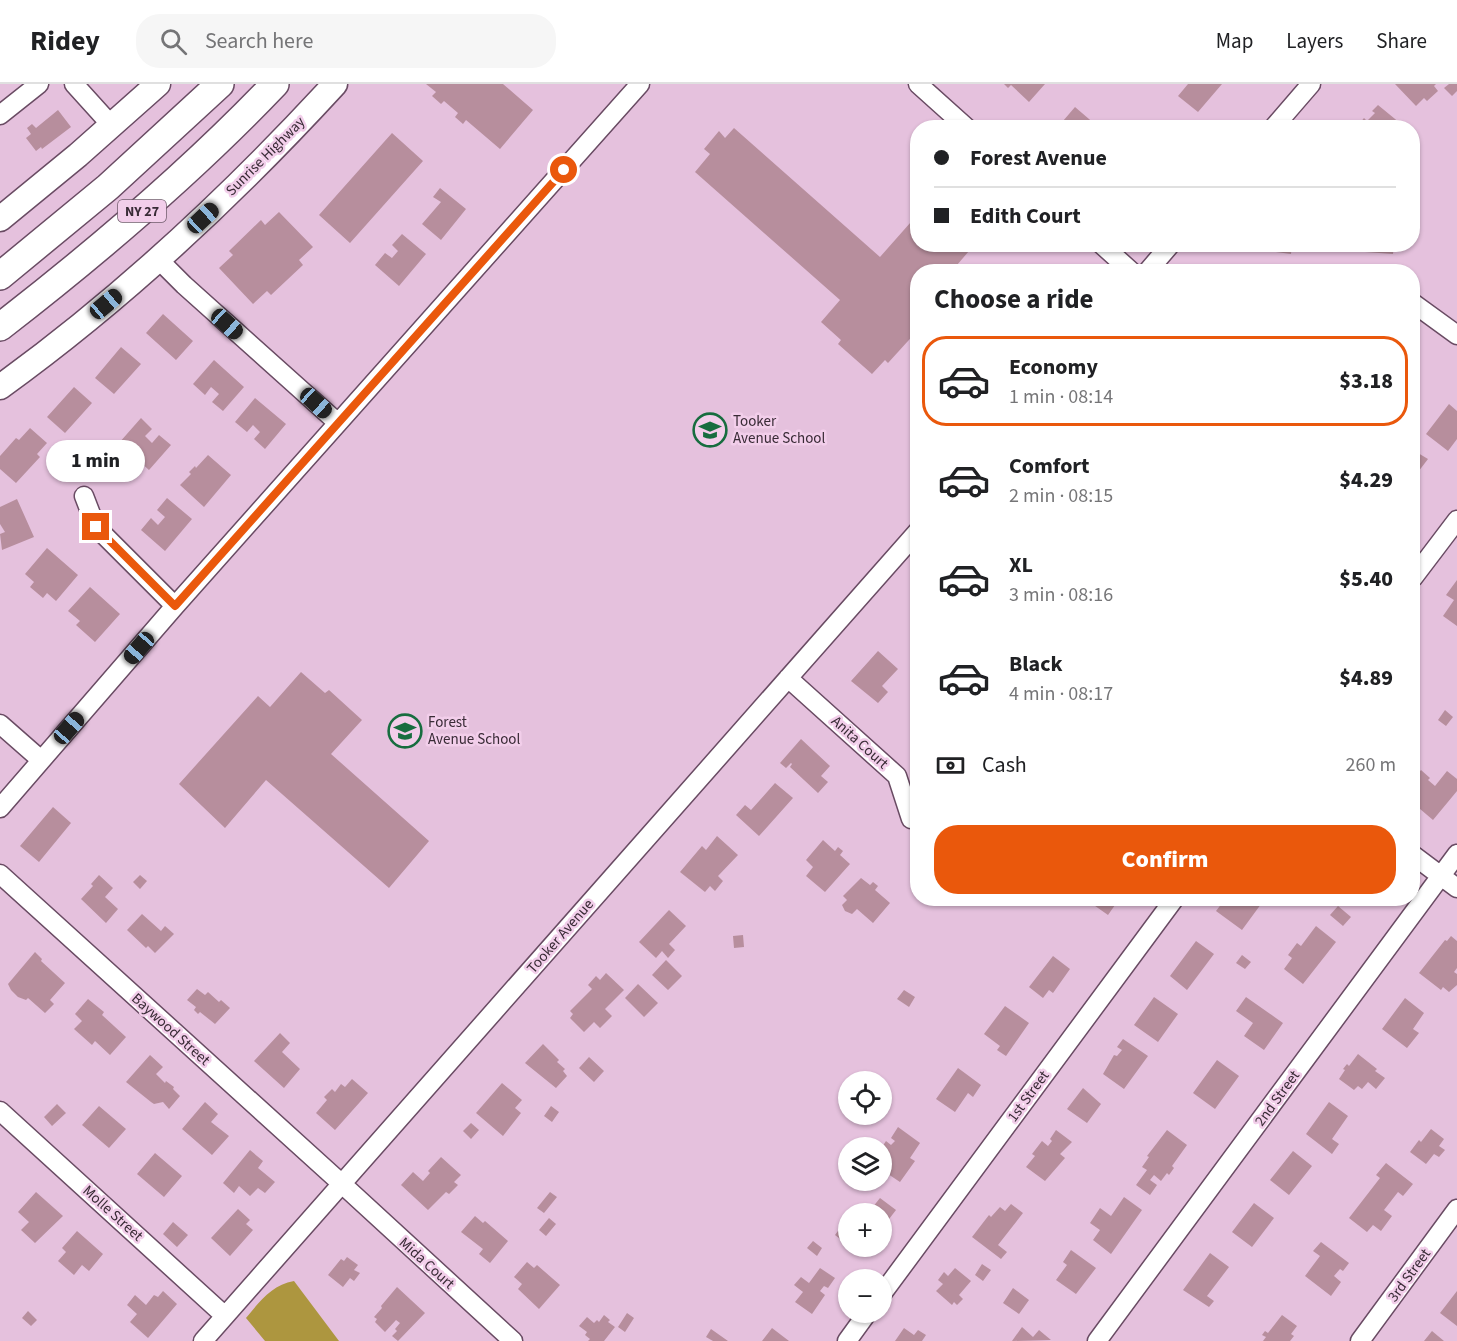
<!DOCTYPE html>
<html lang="en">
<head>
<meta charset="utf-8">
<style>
  :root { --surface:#fff; --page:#f6f6f6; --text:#202124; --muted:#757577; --line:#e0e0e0; --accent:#ea580c }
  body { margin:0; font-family:"Source Sans 3",sans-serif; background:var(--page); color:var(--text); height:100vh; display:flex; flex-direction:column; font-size:22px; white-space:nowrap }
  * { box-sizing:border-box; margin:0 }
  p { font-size:20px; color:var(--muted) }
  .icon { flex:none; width:33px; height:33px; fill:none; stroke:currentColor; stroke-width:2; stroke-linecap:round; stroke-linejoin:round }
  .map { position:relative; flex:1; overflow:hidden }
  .side { position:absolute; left:910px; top:180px; width:510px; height:642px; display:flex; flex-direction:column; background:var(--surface); border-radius:24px; box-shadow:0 2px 4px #0004 }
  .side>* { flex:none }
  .top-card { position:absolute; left:910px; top:36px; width:510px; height:132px; border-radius:24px; box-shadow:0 2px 4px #0004; display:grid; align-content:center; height:132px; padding:0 24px; background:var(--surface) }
  .buttons { position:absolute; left:838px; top:987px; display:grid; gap:12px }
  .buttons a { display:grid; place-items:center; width:54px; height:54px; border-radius:50%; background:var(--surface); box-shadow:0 2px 4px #0004; font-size:30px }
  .end { position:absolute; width:27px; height:27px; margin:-14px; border:8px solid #ea580c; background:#fff; box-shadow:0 0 0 3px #fff }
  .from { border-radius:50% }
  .bubble { position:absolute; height:42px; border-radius:21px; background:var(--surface); box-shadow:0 2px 4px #0004; font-size:20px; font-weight:800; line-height:42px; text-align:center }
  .car { position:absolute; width:18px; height:36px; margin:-18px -9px; border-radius:8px; box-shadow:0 0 4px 2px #0007; background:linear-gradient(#222 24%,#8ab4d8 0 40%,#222 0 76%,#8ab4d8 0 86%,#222 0) }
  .top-card b { display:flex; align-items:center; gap:21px; height:57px; font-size:22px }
  .top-card b+b { border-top:2px solid var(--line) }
  .top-card i { width:15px; height:15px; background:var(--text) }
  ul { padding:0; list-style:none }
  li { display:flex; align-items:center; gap:18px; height:90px; margin:0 12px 9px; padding:0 12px; border:3px solid transparent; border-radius:24px }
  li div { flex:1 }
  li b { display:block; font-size:22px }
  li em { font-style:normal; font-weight:800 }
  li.current { border-color:var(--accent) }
  li>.icon { width:54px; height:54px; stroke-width:1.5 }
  h2 { padding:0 24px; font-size:27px; line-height:72px }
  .pay { display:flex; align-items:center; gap:15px; height:66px; padding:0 24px; font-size:22px }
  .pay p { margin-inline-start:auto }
  .action { display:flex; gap:12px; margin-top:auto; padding:12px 24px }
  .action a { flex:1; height:69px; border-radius:24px; background:var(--accent); color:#fff; font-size:24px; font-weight:800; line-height:69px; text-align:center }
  header { display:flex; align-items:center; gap:36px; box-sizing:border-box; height:84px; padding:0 30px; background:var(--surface); border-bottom:2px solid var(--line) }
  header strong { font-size:28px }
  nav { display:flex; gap:33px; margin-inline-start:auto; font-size:21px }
  .search { width:420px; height:54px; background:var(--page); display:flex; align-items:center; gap:15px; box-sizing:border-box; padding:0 21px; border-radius:24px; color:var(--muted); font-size:22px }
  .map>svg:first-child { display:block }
  .forest { fill:#ad963f }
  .building { fill:#b78e9d }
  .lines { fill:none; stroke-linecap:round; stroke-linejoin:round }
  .minor-casing { stroke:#694b63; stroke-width:21 }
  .major-casing { stroke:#694b63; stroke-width:27 }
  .highway-casing { stroke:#694b63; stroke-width:30 }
  .minor { stroke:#fff; stroke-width:18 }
  .major { stroke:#fff; stroke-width:24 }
  .highway { stroke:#fff; stroke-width:27 }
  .route { stroke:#ea580c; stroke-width:8 }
  .labels { text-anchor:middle; stroke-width:5; stroke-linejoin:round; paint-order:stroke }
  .shield { fill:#f2ceea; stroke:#705c6c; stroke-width:1.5 }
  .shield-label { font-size:14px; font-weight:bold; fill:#392b36 }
  .street-label { font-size:15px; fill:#392b36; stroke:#f2ceea }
  .poi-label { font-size:15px; fill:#392b36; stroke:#f2ceea; text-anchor:start }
</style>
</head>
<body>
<header>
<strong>Ridey</strong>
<div class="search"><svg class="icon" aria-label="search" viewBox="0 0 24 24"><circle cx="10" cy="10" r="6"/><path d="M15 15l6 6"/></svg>Search here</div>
<nav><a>Map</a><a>Layers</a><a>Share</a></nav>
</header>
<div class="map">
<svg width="1457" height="1257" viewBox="0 0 1457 1257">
  <rect width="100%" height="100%" fill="#e5c1dd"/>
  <path class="forest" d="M 294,1197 L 339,1257 L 265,1257 L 246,1234 C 260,1217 272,1201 294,1197 Z"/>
  <path class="building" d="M 426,0 L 503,0 L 533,26 L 500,65 L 466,36 L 463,40 L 455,33 L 458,29 L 444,17 L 441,20 L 432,12 L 436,8 Z
    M 1004,0 L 1045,0 L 1029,18 L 1011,1 L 1008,4 Z
    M 1188,0 L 1222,0 L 1198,28 L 1178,12 Z
    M 1395,0 L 1436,0 L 1434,2 L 1438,7 L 1427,17 L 1424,14 L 1416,22 Z
    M 1449,0 L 1457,0 L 1457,7 L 1452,12 L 1444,4 Z
    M 1378,21 L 1406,44 L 1356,44 L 1364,34 L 1367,37 L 1375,29 L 1372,27 Z
    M 1075,23 L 1096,41 L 1101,36 L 1109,44 L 1057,44 Z
    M 58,26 L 71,43 L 42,65 L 41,63 L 36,67 L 26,54 L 31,50 L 27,44 L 32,40 L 36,44 Z
    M 734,44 L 880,173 L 918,130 L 918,160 L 975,160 L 951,188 L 918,188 L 918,225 L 916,227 L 918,229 L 918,246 L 888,279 L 885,276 L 872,290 L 838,260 L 841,256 L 821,238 L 840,216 L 695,88 L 710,70 L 704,65 L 719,47 L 725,54 Z
    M 392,49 L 423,77 L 350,159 L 319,131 Z
    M 440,104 L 466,125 L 441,156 L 422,140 L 441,118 L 433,113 Z
    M 279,128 L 313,163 L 299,176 L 303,181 L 271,211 L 267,207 L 253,220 L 219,184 L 233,171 L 229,167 L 261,136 L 265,141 Z
    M 402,150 L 426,170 L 399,202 L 375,181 L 385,169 L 392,174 L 398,167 L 392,161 Z
    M 1246,160 L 1292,160 L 1291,170 L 1246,164 Z
    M 1352,160 L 1394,160 L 1393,170 L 1351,167 Z
    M 163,230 L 193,257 L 176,276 L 146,249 Z
    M 121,263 L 141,280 L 114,310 L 95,294 Z
    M 214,276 L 244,303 L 223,327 L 212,318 L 219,310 L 211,303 L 205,311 L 193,300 Z
    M 74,303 L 92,319 L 65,349 L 47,333 Z
    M 255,314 L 286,340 L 265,365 L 254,355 L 260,348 L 253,341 L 247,348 L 235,338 Z
    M 1449,320 L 1457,327 L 1457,355 L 1448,367 L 1426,350 Z
    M 141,334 L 152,345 L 145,352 L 152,359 L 159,351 L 171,361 L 149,386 L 119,359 Z
    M 30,344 L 47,359 L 37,370 L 40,373 L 16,399 L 0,385 L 0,372 L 16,354 L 19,356 Z
    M 1413,366 L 1428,375 L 1415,392 L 1413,390 Z
    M 208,371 L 231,391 L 204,423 L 180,401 L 191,390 L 189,388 L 195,382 L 196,384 Z
    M 167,414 L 192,435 L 165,467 L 141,446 L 151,434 L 158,441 L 165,433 L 157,426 Z
    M 17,415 L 34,453 L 2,466 L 0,450 L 5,448 L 0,440 L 0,423 Z
    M 47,464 L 78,491 L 56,517 L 47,509 L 43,514 L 30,503 L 34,498 L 25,490 Z
    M 1457,496 L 1457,542 L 1443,532 L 1454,516 L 1446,511 Z
    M 90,503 L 120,530 L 95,558 L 76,541 L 80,537 L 68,527 Z
    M 878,567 L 898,585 L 882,602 L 888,608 L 878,619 L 851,597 Z
    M 301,588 L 325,609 L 329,606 L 362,636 L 331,670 L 429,757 L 389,804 L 266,696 L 225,744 L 179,700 L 258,612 L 270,623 Z
    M 1445,626 L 1453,633 L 1446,642 L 1438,636 Z
    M 801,655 L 830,682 L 821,692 L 828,698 L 818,709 L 790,683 L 792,680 L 791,679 L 786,684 L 780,679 Z
    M 1421,686 L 1430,694 L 1428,696 L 1435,702 L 1447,687 L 1457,695 L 1457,707 L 1433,736 L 1413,719 L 1413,695 Z
    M 775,699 L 793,714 L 759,752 L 736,731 L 745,721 L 751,726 Z
    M 53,723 L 71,739 L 39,778 L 20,762 Z
    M 717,752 L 738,771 L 718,792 L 723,797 L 715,807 L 710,802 L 705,808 L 680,788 L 702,762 L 706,766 Z
    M 823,756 L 835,767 L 838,763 L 843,767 L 840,771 L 850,780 L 825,808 L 806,792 L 813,783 L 806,776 Z
    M 99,791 L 113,804 L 105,813 L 118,825 L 106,839 L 81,815 L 93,802 L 91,800 Z
    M 140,791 L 147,797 L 140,805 L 133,798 Z
    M 861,794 L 870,801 L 873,798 L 878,802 L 875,806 L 890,819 L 873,839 L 857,825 L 852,830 L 845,827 L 842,821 L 847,816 L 843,812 Z
    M 1089,814 L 1120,814 L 1108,831 L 1088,817 Z
    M 1226,814 L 1262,814 L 1264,816 L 1242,846 L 1216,827 Z
    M 1338,822 L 1351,833 L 1343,842 L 1330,831 Z
    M 669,826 L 686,842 L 669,860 L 675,866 L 668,874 L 662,867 L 656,874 L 639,858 Z
    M 142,830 L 161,847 L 165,842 L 174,850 L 155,869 L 148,862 L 146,864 L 127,846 Z
    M 1316,842 L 1336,858 L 1303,900 L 1284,885 L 1292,874 L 1288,871 L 1297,859 L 1301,862 Z
    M 743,851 L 744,863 L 734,864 L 733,852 Z
    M 1451,852 L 1457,857 L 1457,884 L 1454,888 L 1457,890 L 1457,901 L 1449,908 L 1443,903 L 1441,906 L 1419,889 L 1445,856 L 1447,857 Z
    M 1196,857 L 1214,870 L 1187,906 L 1170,892 Z
    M 35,868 L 42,875 L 41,877 L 65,899 L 50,916 L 54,920 L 45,929 L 28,914 L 26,916 L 18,913 L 11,906 L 8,900 Z
    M 1242,871 L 1251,878 L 1245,885 L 1236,879 Z
    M 1053,872 L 1070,885 L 1053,909 L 1049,906 L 1043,914 L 1029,903 Z
    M 666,876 L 682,892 L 668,906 L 652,891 Z
    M 606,889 L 624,906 L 605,925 L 612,932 L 600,944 L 594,938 L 584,948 L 570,934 L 573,930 L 570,927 L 592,905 L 588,901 L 596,892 L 600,896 Z
    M 638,900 L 658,919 L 644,933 L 625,914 Z
    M 197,905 L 205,911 L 208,908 L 219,918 L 221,916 L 230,924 L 215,940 L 200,928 L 198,930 L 194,926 L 196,923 L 187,916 Z
    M 904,906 L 915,913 L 909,923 L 897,915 Z
    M 1154,913 L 1178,930 L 1158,958 L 1134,941 Z
    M 1246,913 L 1283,939 L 1264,966 L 1244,952 L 1253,939 L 1236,927 Z
    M 1405,914 L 1424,929 L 1413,945 L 1419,949 L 1407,964 L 1382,945 Z
    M 88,915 L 104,928 L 102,931 L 126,953 L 110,971 L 95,957 L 92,961 L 74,945 L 82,937 L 75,930 Z
    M 1005,922 L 1029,939 L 1006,972 L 997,966 L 1000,962 L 984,950 Z
    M 280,949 L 290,959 L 282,968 L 300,985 L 284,1004 L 254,977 Z
    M 1123,955 L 1148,972 L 1124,1005 L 1103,990 L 1114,971 L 1117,972 L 1122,966 L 1117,963 Z
    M 543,960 L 559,976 L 557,978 L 565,985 L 563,987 L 567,992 L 556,1004 L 525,979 Z
    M 1358,970 L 1377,985 L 1375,987 L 1385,994 L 1376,1005 L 1368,998 L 1362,1005 L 1358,1002 L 1354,1006 L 1339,995 L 1345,986 L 1343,985 L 1347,980 L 1349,982 Z
    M 150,971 L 163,983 L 156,990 L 165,999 L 166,997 L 174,1003 L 173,1005 L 180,1012 L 169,1025 L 163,1018 L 154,1020 L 151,1018 L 126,998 Z
    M 589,973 L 604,987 L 594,998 L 579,984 Z
    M 1217,976 L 1239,992 L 1215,1025 L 1193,1009 Z
    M 958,984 L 981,1001 L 973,1013 L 968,1009 L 955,1028 L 936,1015 Z
    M 352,995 L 368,1009 L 335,1046 L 316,1029 L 327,1016 L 324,1013 L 332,1005 L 335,1008 L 341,1000 L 345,1003 Z
    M 502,999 L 522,1016 L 515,1024 L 521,1029 L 503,1052 L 476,1029 Z
    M 1083,1004 L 1101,1020 L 1087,1039 L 1067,1025 Z
    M 205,1018 L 218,1030 L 211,1038 L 229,1052 L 212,1071 L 182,1045 Z
    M 1329,1018 L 1348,1032 L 1332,1055 L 1339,1060 L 1332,1070 L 1306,1050 Z
    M 57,1020 L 66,1029 L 52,1042 L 44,1033 Z
    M 99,1022 L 126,1045 L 109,1064 L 82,1041 Z
    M 551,1022 L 559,1028 L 552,1038 L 544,1032 Z
    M 471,1039 L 479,1046 L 471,1055 L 463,1047 Z
    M 898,1043 L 920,1059 L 910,1074 L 915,1077 L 900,1098 L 882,1086 L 882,1063 L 886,1057 L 891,1061 L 895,1057 L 891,1054 Z
    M 1431,1045 L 1444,1055 L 1439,1062 L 1445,1066 L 1439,1073 L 1434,1070 L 1426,1080 L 1410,1068 L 1419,1056 L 1421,1058 Z
    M 1056,1046 L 1072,1058 L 1060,1070 L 1065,1074 L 1045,1097 L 1026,1083 L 1035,1072 L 1032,1070 L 1042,1057 L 1048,1062 L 1052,1057 L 1050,1055 Z
    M 1167,1046 L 1187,1061 L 1172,1082 L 1174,1084 L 1169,1091 L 1167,1089 L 1161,1097 L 1154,1091 L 1150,1096 L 1157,1101 L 1150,1111 L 1136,1101 L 1147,1086 L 1142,1083 L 1149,1073 L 1147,1072 Z
    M 250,1066 L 263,1077 L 258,1084 L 275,1098 L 265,1109 L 258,1104 L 250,1112 L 239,1102 L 234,1109 L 223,1099 Z
    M 1293,1067 L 1312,1082 L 1289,1111 L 1270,1096 Z
    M 155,1069 L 182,1092 L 164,1113 L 137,1090 Z
    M 441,1073 L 461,1091 L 454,1098 L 458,1101 L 449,1110 L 446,1108 L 428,1126 L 401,1101 L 413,1088 L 423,1097 L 430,1089 L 428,1087 Z
    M 1386,1079 L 1413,1100 L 1403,1112 L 1398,1108 L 1384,1126 L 1392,1132 L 1381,1147 L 1373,1141 L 1367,1148 L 1349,1134 L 1380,1094 L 1376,1091 Z
    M 36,1108 L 63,1132 L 35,1159 L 21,1146 L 29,1138 L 18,1128 Z
    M 550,1108 L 557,1113 L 544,1129 L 537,1124 Z
    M 1124,1113 L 1142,1126 L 1111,1170 L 1093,1156 L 1100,1146 L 1090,1139 L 1100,1124 L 1111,1132 Z
    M 880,1114 L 896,1126 L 886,1139 L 888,1141 L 882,1149 L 882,1130 L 858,1130 L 862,1124 L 868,1129 Z
    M 1254,1119 L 1274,1134 L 1252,1163 L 1232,1148 Z
    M 1011,1120 L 1023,1129 L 998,1161 L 1007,1168 L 1001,1175 L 972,1153 L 989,1131 L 991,1133 L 1000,1123 L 1005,1127 Z
    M 238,1125 L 250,1136 L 246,1140 L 253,1146 L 230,1172 L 211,1154 Z
    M 475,1132 L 483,1139 L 485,1137 L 508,1157 L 490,1179 L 479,1170 L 483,1165 L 461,1148 Z
    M 849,1132 L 849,1162 L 835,1151 Z
    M 549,1134 L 556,1140 L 546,1152 L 539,1146 Z
    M 173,1138 L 188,1151 L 177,1163 L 163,1150 Z
    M 77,1147 L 103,1170 L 89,1187 L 82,1181 L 74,1191 L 58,1177 L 66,1168 L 62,1164 Z
    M 813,1157 L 822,1164 L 817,1172 L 807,1164 Z
    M 1321,1158 L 1349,1179 L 1343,1187 L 1340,1185 L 1334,1192 L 1341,1198 L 1331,1212 L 1305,1192 L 1320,1172 L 1313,1167 Z
    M 1071,1166 L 1096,1184 L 1076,1210 L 1056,1196 L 1067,1181 L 1063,1178 Z
    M 1210,1169 L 1229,1183 L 1207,1212 L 1214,1217 L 1209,1223 L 1183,1206 Z
    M 347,1173 L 358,1181 L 354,1186 L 360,1189 L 354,1197 L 350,1194 L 343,1203 L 328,1191 L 341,1175 L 344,1177 Z
    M 527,1178 L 534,1184 L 537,1181 L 560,1201 L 539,1225 L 518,1205 L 522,1200 L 514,1193 Z
    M 982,1180 L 991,1186 L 983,1197 L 975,1191 Z
    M 820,1184 L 835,1194 L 828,1204 L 824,1202 L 820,1207 L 825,1211 L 812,1230 L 795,1218 L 803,1208 L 794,1201 L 801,1193 L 809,1199 Z
    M 955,1184 L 971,1197 L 959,1211 L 963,1215 L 957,1221 L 954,1218 L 952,1221 L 936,1207 L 943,1200 L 938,1196 L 944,1188 L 948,1192 Z
    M 397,1203 L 425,1229 L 398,1257 L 392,1252 L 397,1247 L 395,1245 L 400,1239 L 396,1236 L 385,1248 L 375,1238 L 377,1235 L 374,1233 L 382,1224 L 381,1222 Z
    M 1013,1204 L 1029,1216 L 1019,1230 L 1003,1219 Z
    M 163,1207 L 177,1220 L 148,1254 L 130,1238 L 137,1230 L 127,1221 L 135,1211 L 146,1221 L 154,1211 L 158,1213 Z
    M 1457,1207 L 1457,1242 L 1440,1229 Z
    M 28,1227 L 37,1236 L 31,1242 L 22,1234 Z
    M 627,1229 L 634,1234 L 625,1248 L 618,1243 Z
    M 604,1231 L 610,1236 L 608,1238 L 615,1243 L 604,1257 L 588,1257 L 590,1255 L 585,1251 L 587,1248 L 579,1242 L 587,1233 L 594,1239 L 597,1236 L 599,1238 Z
    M 1282,1231 L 1297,1242 L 1291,1250 L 1294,1252 L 1290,1257 L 1263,1257 L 1266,1253 L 1262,1251 L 1265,1247 L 1268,1249 Z
    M 1022,1243 L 1033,1253 L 1039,1246 L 1051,1256 L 1012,1257 Z
    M 772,1244 L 789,1257 L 762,1257 Z
    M 904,1244 L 914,1251 L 918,1246 L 926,1251 L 922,1257 L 895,1257 Z
    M 711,1245 L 728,1257 L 713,1257 L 706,1253 Z
    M 1432,1247 L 1444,1257 L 1424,1257 Z"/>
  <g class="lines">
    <g class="minor-casing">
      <path id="minor" d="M 74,0 L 112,42
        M 918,0 L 967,44
        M 0,31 L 39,0
        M 1273,44 L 1311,0
        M 1101,160 L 1132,188
        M 159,176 L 184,201 L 338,339
        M 1147,188 L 1171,160
        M 1413,219 L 1457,251
        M 84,412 L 96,443 L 175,522
        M 1413,494 L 1457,436
        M 788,594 L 897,692 L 911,735
        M 0,640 L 41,676
        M 0,724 L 175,522 L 640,0
        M 1413,771 L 1457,804
        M 0,790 L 342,1100 L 513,1257
        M 0,1027 L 225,1232
        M 882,1210 L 1175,814
        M 203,1257 L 918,447
        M 847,1257 L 868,1228
        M 1097,1257 L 1457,770
        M 1360,1257 L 1457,1125"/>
    </g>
    <g class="major-casing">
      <path id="major" d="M 0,135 L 78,71 L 158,0
        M 0,303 C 122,215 233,111 335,0"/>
    </g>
    <g class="highway-casing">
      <path id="highway" d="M 0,192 L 108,103 L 220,0
        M 0,243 C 97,168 190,89 275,0"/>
    </g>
    <use href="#minor" class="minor"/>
    <use href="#major" class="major"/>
    <use href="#highway" class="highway"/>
  </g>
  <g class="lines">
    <path class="route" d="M 96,443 L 175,522 L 564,86"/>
  </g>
  <defs>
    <g id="school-ring" transform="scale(1.725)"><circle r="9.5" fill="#f2ceea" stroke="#176d3f" stroke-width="1.5"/><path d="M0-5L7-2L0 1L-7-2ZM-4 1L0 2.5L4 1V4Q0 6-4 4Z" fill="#176d3f"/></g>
  </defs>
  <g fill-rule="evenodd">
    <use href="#school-ring" x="710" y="346"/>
    <use href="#school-ring" x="405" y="647"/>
  </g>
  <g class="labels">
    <rect class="shield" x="118" y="116" width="48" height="22" rx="4.5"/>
    <g class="shield-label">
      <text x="142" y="132">NY 27</text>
    </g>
    <g class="street-label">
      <text transform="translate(265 72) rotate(-45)" y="5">Sunrise Highway</text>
      <text transform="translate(860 658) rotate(42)" y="5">Anita Court</text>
      <text transform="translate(560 852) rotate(-49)" y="5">Tooker Avenue</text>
      <text transform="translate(171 945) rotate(42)" y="5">Baywood Street</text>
      <text transform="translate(1028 1012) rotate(-54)" y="5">1st Street</text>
      <text transform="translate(1277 1014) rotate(-54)" y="5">2nd Street</text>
      <text transform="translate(113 1129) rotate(42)" y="5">Molle Street</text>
      <text transform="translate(427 1179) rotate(42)" y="5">Mida Court</text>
      <text transform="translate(1409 1191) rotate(-54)" y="5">3rd Street</text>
    </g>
    <g class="poi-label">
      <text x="733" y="342">Tooker<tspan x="733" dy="17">Avenue School</tspan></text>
      <text x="428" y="643">Forest<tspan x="428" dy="17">Avenue School</tspan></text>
    </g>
  </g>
</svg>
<div class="buttons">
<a><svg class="icon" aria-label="locate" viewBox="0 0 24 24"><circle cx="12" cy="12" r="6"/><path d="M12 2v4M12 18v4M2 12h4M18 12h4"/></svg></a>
<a><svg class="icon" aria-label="layers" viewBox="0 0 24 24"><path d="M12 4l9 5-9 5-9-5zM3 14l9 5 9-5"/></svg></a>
<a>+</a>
<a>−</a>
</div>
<i class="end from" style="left:564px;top:86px"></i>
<i class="end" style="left:96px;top:443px"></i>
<div class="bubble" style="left:46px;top:356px;width:99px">1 min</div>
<i class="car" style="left:203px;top:134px;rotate:47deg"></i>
<i class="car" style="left:106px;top:220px;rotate:50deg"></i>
<i class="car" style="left:227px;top:240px;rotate:132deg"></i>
<i class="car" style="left:316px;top:319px;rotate:132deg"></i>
<i class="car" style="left:139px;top:564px;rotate:221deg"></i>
<i class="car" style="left:69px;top:644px;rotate:41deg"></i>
<div class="top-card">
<b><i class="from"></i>Forest Avenue</b>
<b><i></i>Edith Court</b>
</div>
<section class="side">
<h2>Choose a ride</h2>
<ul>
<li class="current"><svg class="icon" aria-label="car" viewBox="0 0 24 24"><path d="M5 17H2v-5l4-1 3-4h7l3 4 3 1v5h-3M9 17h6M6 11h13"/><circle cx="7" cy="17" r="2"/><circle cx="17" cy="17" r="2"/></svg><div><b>Economy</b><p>1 min · 08:14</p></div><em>$3.18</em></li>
<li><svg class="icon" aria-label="car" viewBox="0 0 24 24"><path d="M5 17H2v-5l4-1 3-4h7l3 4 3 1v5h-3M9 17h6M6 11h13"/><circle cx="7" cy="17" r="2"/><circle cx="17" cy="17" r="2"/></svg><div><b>Comfort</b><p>2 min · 08:15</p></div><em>$4.29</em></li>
<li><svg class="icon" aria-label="car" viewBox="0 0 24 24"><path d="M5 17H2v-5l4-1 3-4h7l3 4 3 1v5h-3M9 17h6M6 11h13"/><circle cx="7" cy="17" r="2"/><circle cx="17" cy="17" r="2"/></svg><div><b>XL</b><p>3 min · 08:16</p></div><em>$5.40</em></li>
<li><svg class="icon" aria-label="car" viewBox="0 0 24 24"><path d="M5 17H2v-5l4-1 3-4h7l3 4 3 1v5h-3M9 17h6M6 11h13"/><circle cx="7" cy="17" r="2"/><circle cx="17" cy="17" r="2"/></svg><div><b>Black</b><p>4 min · 08:17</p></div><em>$4.89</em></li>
</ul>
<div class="pay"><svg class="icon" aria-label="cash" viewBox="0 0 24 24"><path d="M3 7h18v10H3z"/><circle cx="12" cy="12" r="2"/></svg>Cash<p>260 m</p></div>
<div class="action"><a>Confirm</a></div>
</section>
</div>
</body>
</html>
